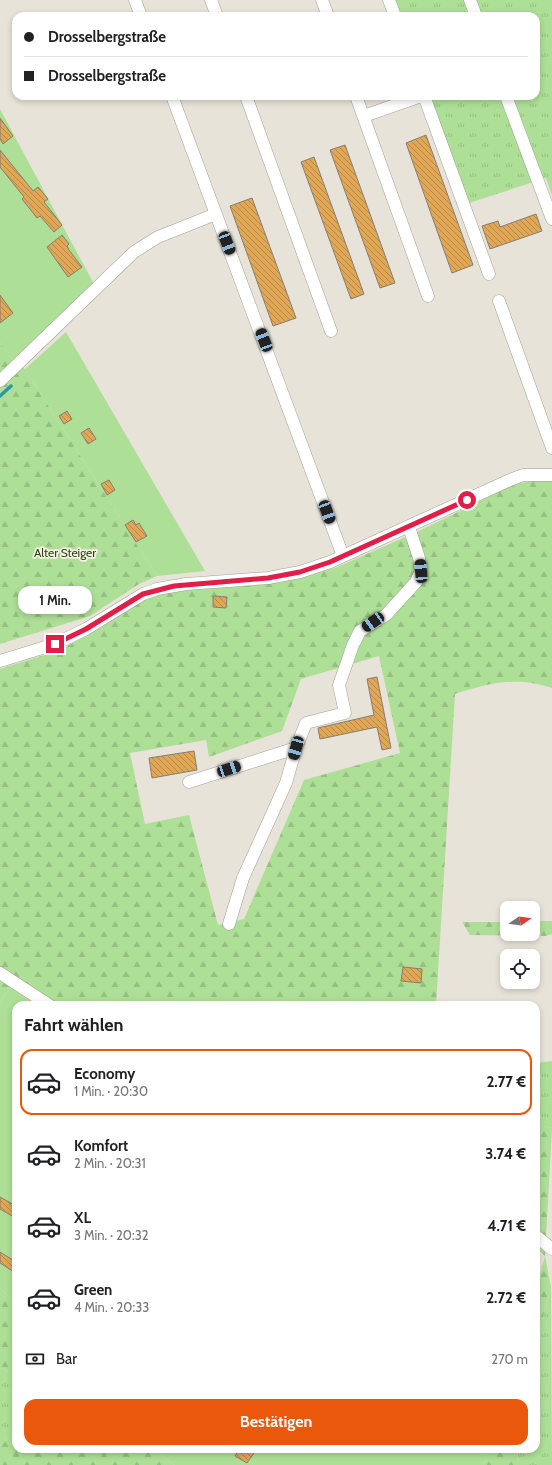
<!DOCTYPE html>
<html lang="de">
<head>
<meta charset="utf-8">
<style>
  :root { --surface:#fff; --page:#f6f6f6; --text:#202124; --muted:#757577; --line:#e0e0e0; --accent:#ea580c }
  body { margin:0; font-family:Cabin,sans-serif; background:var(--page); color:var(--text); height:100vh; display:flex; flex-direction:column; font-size:15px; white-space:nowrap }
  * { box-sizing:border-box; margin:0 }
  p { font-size:13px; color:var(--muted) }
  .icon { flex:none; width:22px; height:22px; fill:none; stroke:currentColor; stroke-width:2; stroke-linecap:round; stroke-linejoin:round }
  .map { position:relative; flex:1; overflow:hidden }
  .side { position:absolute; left:12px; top:1001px; width:528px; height:452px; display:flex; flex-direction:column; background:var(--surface); border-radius:12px; box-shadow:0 2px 6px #0003 }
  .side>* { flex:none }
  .top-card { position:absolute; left:12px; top:12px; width:528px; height:88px; border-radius:12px; box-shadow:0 2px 6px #0003; display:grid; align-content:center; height:88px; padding:0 12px; background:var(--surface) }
  .needle { width:26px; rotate:77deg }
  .buttons { position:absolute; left:500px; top:901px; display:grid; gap:8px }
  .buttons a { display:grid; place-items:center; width:40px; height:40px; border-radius:8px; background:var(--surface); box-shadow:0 2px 6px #0003; font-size:20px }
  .end { position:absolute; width:18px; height:18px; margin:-9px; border:5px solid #e11d48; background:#fff; box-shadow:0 0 0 2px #fff }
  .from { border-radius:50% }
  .bubble { position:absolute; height:28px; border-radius:12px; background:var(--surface); box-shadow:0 2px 6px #0003; font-size:13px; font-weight:700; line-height:28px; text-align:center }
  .car { position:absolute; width:12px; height:24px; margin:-12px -6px; border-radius:5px; box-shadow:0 0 3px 1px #0007; background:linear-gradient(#222 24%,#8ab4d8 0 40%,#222 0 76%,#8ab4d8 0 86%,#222 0) }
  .top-card b { display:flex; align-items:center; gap:14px; height:38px; font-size:15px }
  .top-card b+b { border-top:1px solid var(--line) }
  .top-card i { width:10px; height:10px; background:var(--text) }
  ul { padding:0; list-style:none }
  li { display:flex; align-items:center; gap:12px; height:66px; margin:0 8px 6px; padding:0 4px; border:2px solid transparent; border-radius:12px }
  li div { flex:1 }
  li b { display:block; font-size:15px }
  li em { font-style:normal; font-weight:700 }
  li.current { border-color:var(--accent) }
  li>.icon { width:36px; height:36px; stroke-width:1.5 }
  h2 { padding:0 12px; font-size:18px; line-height:48px }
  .pay { display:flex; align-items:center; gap:10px; height:44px; padding:0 12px; font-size:15px }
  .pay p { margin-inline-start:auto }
  .action { display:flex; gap:8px; margin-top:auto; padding:8px 12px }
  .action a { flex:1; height:46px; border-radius:12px; background:var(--accent); color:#fff; font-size:16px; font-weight:700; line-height:46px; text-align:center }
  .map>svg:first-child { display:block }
  .grass { fill:url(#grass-tufts) }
  .forest { fill:url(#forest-firs); fill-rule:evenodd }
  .garden { fill:#addf96 }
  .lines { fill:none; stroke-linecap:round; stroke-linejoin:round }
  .stream { stroke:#2d97a4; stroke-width:3.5 }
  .building { fill:url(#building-back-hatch); stroke:#867e75 }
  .minor-casing { stroke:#a5a095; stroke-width:13 }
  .minor { stroke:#fff; stroke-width:12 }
  .route { stroke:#e11d48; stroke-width:5 }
  .labels { text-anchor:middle; stroke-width:3.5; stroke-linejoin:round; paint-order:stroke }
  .park-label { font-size:12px; fill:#284915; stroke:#f5f1e5 }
</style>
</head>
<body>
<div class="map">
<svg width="552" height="1465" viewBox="0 0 552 1465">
  <defs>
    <pattern id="grass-tufts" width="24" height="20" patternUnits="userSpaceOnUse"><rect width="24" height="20" fill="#addf96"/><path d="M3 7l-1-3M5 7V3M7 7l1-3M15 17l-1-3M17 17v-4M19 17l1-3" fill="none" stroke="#96c082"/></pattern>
    <pattern id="forest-firs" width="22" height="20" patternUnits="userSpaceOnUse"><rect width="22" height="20" fill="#addf96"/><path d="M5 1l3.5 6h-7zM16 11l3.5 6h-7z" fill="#96c082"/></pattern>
    <pattern id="building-back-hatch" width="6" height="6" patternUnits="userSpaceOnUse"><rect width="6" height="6" fill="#dfa756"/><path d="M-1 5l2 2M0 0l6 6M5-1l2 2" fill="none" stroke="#b68948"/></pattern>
  </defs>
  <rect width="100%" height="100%" fill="#e8e3d8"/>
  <path class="grass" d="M 395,0 L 552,0 L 552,195 L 546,178 L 469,203 L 430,96 L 536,96 L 536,16 L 400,16 Z
    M 552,1061 L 552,1128 L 536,1125 L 536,1063 Z
    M 551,1287 L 552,1465 L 517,1465 L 518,1449 L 536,1449 L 536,1343 Z
    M 0,1367 L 16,1376 L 16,1427 L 0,1446 Z"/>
  <path class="forest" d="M 0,342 L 13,360 L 25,369 L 157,576 L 139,584 L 90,616 L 0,644 Z
    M 537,480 L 552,481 L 552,688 C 515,676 490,683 455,694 L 436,1005 L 40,1005 L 11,985 L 0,1003 L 0,669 C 26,660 54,654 78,640 C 105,624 131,605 161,593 L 281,581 L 335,568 L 419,531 L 515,484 ZM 379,656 L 400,753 L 304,780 L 244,919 L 218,925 L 189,815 L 145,824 L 130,753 L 206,740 L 209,757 L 282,731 L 301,679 Z
    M 533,921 L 552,921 L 552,934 L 545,936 L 470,935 L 462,922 L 507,922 L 507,934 L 533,934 Z
    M 536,1125 L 552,1128 L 545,1256 L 551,1287 L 536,1343 L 536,1289 L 545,1256 L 536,1248 Z
    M 0,1288 L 16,1305 L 16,1376 L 0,1367 Z
    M 16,1427 L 16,1449 L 153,1449 L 174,1465 L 0,1465 L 0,1446 Z
    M 488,1449 L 518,1449 L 517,1465 L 483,1465 Z"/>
  <path class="garden" d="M 0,109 L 95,286 L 13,360 L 0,342 Z
    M 66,332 L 205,571 L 157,576 L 25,369 Z
    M 11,985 L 40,1005 L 16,1005 L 16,1305 L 0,1288 L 0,1003 Z
    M 153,1449 L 488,1449 L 483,1465 L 174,1465 Z"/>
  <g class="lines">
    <path class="stream" d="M 0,396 L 11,386"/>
  </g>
  <path class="building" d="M 0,118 L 13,136 L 3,144 L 0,139 Z
    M 426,135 L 473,265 L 452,273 L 406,143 Z
    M 345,145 L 395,283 L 380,288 L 330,150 Z
    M 0,150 L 33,191 L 38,187 L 48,199 L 44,202 L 62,225 L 54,232 L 40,216 L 37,218 L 22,199 L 24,197 L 0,167 Z
    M 314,157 L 364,294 L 351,299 L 301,162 Z
    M 252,198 L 296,318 L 273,326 L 230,206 Z
    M 536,214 L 542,231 L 490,249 L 482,226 L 498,221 L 500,227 Z
    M 62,235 L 69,244 L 67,246 L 69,250 L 82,267 L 68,277 L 47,247 Z
    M 0,295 L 13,313 L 0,323 Z
    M 67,411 L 72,419 L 64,424 L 59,416 Z
    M 89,428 L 96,439 L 88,444 L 81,433 Z
    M 109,480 L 115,490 L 107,495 L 101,484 Z
    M 133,520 L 136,525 L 139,523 L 147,536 L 136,542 L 125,525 Z
    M 213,596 L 227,597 L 226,608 L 213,607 Z
    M 377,677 L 391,748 L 382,750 L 377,727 L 320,739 L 318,728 L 374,715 L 367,679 Z
    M 194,751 L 197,770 L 152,778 L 149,758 Z
    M 403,967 L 422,969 L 421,983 L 401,981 Z
    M 0,1197 L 16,1206 L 16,1218 L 0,1209 Z
    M 0,1252 L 16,1262 L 16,1273 L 0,1263 Z
    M 239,1449 L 248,1449 L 254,1453 L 247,1463 L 235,1456 Z"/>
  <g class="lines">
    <g class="minor-casing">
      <path id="minor" d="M 135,0 L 141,16
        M 211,0 L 217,16
        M 322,0 L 328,16
        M 389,0 L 395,16
        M 470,0 L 476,16
        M 172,96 L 343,556
        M 246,96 L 331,331
        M 356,96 L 428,296
        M 424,96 L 489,274
        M 506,96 L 552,219
        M 364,116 L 421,96
        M 499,301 L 552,448
        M 0,381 L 134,252 L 158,237 L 216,214
        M 0,661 L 55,644 L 86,629 L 143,594 L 157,589 L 186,584 L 268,578 L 300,572 L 330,562 L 510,480 L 523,475 L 552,475
        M 189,782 L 296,748 L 306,723 L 345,713 L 339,685 L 353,645 L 360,631 L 386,615 L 416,582 L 421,571 L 419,558 L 409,527
        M 229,924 L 243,878 L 286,783 L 296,748
        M 0,973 L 49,1005
        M 536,1236 L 552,1249"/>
    </g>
    <use href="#minor" class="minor"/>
  </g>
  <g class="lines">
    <path class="route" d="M 55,644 L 86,629 L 143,594 L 174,586 L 268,578 L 300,572 L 330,562 L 467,500"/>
  </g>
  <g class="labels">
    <g class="park-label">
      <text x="65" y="557">Alter Steiger</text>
    </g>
  </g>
</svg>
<div class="buttons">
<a><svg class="needle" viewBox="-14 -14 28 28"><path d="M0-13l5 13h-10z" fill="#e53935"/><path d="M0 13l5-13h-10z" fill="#757577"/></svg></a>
<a><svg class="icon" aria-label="locate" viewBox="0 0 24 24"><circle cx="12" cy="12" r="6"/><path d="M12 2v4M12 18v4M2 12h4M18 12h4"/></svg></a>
</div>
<i class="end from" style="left:467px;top:500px"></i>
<i class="end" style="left:55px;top:644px"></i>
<div class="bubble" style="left:18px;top:586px;width:74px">1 Min.</div>
<i class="car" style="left:227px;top:243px;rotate:159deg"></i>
<i class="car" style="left:264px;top:340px;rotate:339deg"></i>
<i class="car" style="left:327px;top:512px;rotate:160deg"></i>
<i class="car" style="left:421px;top:571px;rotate:355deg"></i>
<i class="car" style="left:373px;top:622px;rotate:235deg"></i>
<i class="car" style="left:296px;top:748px;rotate:196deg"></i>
<i class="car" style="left:229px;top:769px;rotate:72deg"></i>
<div class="top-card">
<b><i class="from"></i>Drosselbergstraße</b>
<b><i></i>Drosselbergstraße</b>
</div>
<section class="side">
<h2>Fahrt wählen</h2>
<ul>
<li class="current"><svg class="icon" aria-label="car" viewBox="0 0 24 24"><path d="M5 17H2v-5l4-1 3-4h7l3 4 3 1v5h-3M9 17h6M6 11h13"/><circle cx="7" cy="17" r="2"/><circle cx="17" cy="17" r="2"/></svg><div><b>Economy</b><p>1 Min. · 20:30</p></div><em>2.77 €</em></li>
<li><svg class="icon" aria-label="car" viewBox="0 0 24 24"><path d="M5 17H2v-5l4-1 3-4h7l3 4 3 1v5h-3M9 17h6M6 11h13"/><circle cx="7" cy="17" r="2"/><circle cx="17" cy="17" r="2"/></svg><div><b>Komfort</b><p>2 Min. · 20:31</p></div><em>3.74 €</em></li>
<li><svg class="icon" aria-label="car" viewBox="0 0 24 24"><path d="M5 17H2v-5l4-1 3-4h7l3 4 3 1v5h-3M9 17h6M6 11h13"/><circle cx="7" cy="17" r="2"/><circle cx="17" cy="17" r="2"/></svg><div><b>XL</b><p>3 Min. · 20:32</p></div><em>4.71 €</em></li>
<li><svg class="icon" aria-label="car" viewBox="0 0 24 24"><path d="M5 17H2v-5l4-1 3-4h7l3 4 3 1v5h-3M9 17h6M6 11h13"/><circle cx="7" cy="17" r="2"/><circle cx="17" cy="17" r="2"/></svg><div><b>Green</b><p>4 Min. · 20:33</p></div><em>2.72 €</em></li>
</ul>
<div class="pay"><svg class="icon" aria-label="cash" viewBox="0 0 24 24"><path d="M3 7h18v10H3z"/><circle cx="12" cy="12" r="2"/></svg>Bar<p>270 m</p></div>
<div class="action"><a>Bestätigen</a></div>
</section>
</div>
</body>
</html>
